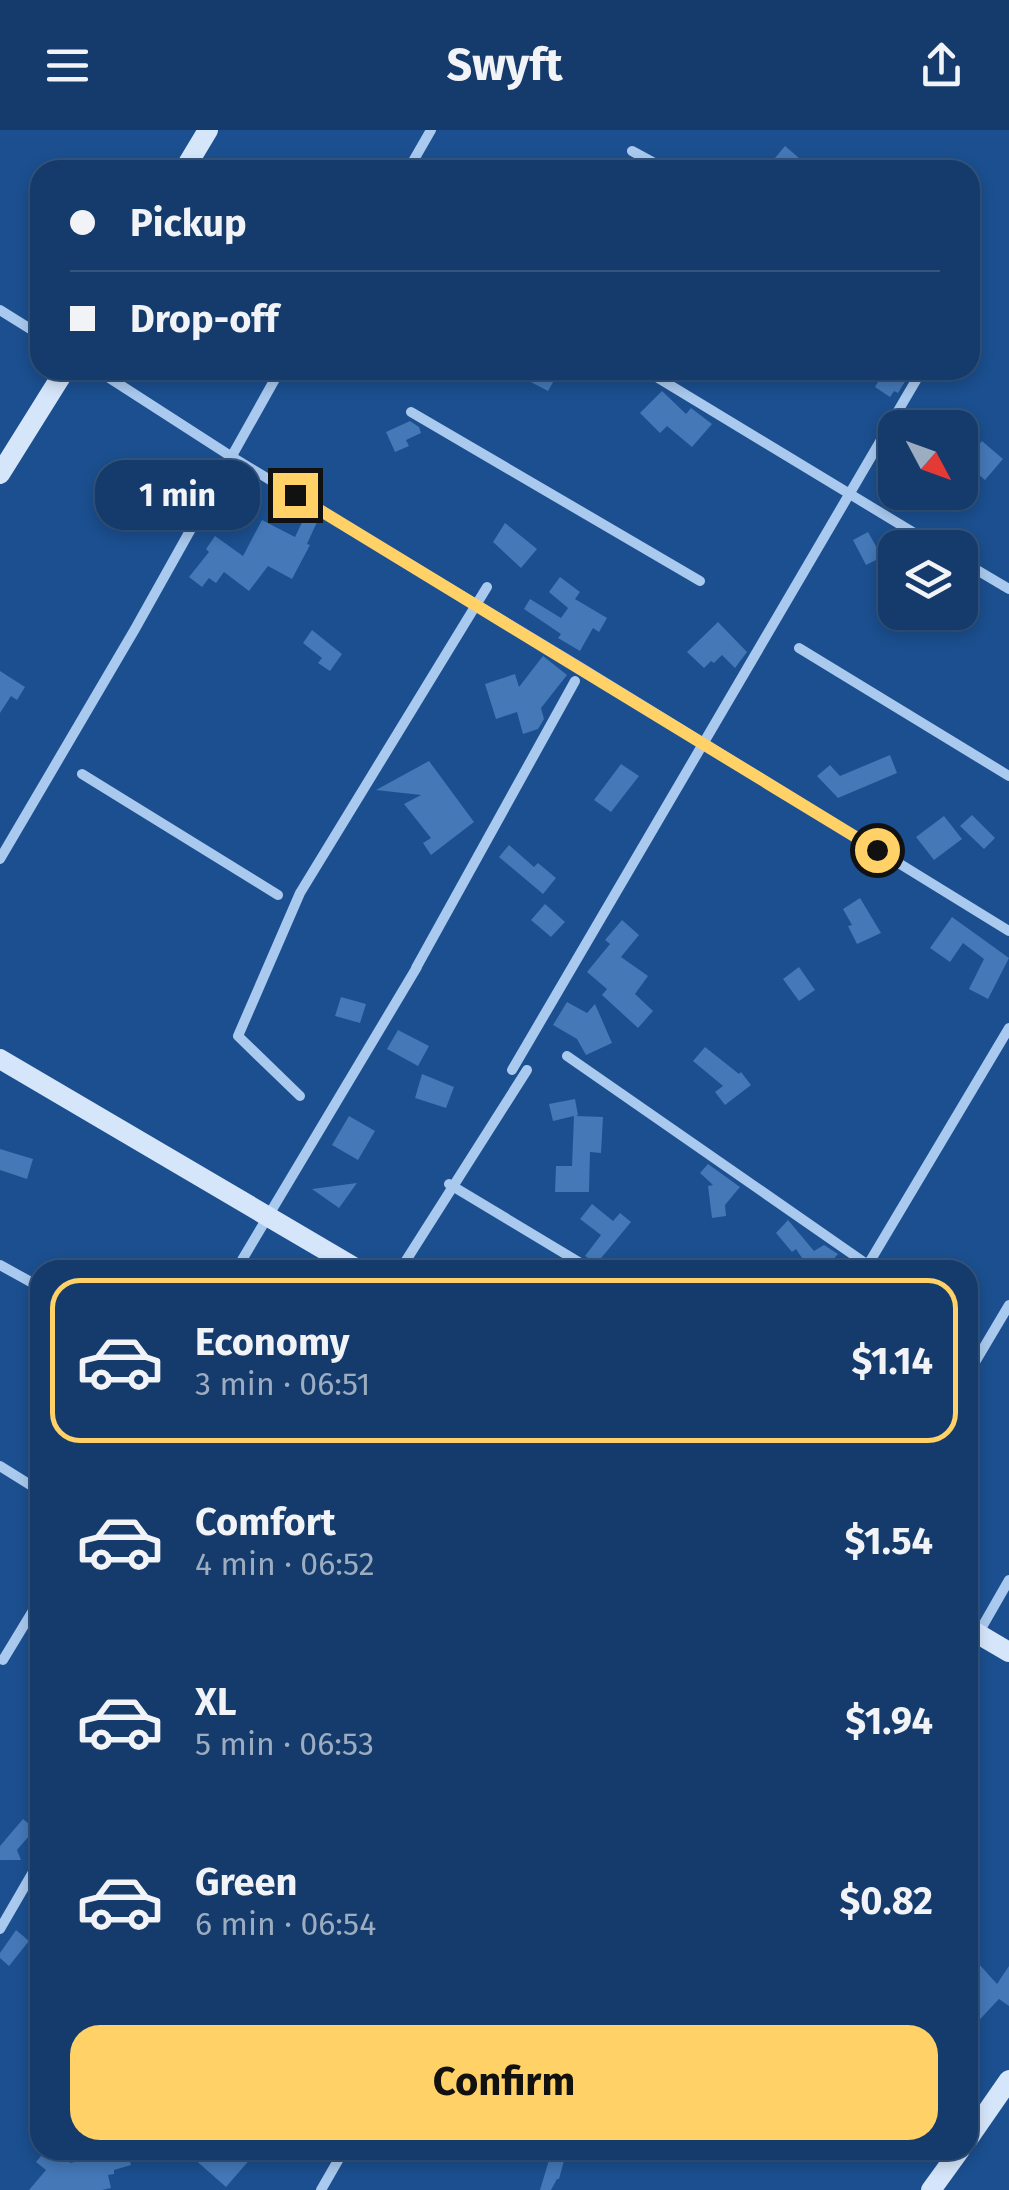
<!DOCTYPE html>
<html lang="en">
<head>
<meta charset="utf-8">
<style>
  :root { --surface:#143b6b; --page:#1d4271; --text:#f1f3f6; --muted:#9dadc1; --line:#33557e; --accent:#ffd166 }
  body { margin:0; font-family:"Fira Sans",sans-serif; background:var(--page); color:var(--text); height:100vh; display:flex; flex-direction:column; font-size:38px; white-space:nowrap }
  * { box-sizing:border-box; margin:0 }
  p { font-size:32px; color:var(--muted) }
  .icon { flex:none; width:55px; height:55px; fill:none; stroke:currentColor; stroke-width:2; stroke-linecap:round; stroke-linejoin:round }
  .map { position:relative; flex:1; overflow:hidden }
  .side { position:absolute; left:30px; top:1130px; width:948px; height:900px; display:flex; flex-direction:column; background:var(--surface); border-radius:30px; box-shadow:0 5px 15px #0003,0 0 0 2px var(--line) }
  .side>* { flex:none }
  .banner { position:absolute; left:30px; top:30px; width:950px; height:220px; border-radius:30px; box-shadow:0 5px 15px #0003,0 0 0 2px var(--line); display:grid; align-content:center; height:220px; padding:0 40px; background:var(--surface) }
  .needle { width:65px; rotate:131deg }
  .fabs { position:absolute; left:878px; top:280px; display:grid; gap:20px }
  .fabs a { display:grid; place-items:center; width:100px; height:100px; border-radius:20px; background:var(--surface); box-shadow:0 5px 15px #0003,0 0 0 2px var(--line); font-size:50px }
  .end { position:absolute; width:45px; height:45px; margin:-22px; border:12px solid #ffd166; background:#111; box-shadow:0 0 0 5px #111 }
  .from { border-radius:50% }
  .bubble { position:absolute; height:70px; border-radius:30px; background:var(--surface); box-shadow:0 5px 15px #0003,0 0 0 2px var(--line); font-size:32px; font-weight:700; line-height:70px; text-align:center }
  .banner b { display:flex; align-items:center; gap:35px; height:95px; font-size:38px }
  .banner b+b { border-top:2px solid var(--line) }
  .banner i { width:25px; height:25px; background:var(--text) }
  ul { padding:18px 0 0; list-style:none }
  li { display:flex; align-items:center; gap:30px; height:165px; margin:0 20px 15px; padding:0 20px; border:5px solid transparent; border-radius:30px }
  li div { flex:1 }
  li b { display:block; font-size:38px }
  li em { font-style:normal; font-weight:700 }
  li.selected { border-color:var(--accent) }
  li>.icon { width:90px; height:90px; stroke-width:1.5 }
  .button { display:flex; gap:20px; margin-top:auto; padding:20px 40px }
  .button a { flex:1; height:115px; border-radius:30px; background:var(--accent); color:#111; font-size:40px; font-weight:700; line-height:115px; text-align:center }
  header { display:flex; justify-content:space-between; align-items:center; height:130px; padding:0 40px; background:var(--surface); font-size:45px; font-weight:700 }
  .map>svg:first-child { display:block }
  .building { fill:#4478b7 }
  .lines { fill:none; stroke-linecap:round; stroke-linejoin:round }
  .street { stroke:#a9c9ee; stroke-width:10 }
  .secondary { stroke:#d6e6fa; stroke-width:20 }
  .route { stroke:#ffd166; stroke-width:12 }
</style>
</head>
<body>
<header><svg class="icon" aria-label="menu" viewBox="0 0 24 24"><path d="M4 6h16M4 12h16M4 18h16"/></svg>Swyft<svg class="icon" aria-label="share" viewBox="0 0 24 24"><path d="M12 15V3M7 8l5-5 5 5M5 13v7h14v-7"/></svg></header>
<div class="map">
<svg width="1009" height="2060" viewBox="0 0 1009 2060">
  <rect width="100%" height="100%" fill="#1b4f8f"/>
  <path class="building" d="M 785,16 L 813,40 L 765,40 Z
    M 508,240 L 560,240 L 548,261 Z
    M 885,240 L 912,240 L 898,263 L 894,261 L 890,267 L 875,257 Z
    M 662,261 L 686,284 L 691,278 L 712,294 L 692,317 L 667,296 L 660,303 L 640,283 Z
    M 410,291 L 419,297 L 421,303 L 406,310 L 409,316 L 395,322 L 386,302 Z
    M 982,311 L 1003,329 L 985,350 L 964,332 Z
    M 305,386 L 317,392 L 307,414 L 310,415 L 292,449 L 268,436 L 249,461 L 224,442 L 216,453 L 209,448 L 202,457 L 189,447 L 209,422 L 206,419 L 215,406 L 243,426 L 262,390 L 295,407 Z
    M 505,393 L 537,419 L 521,438 L 493,412 Z
    M 868,402 L 882,427 L 866,435 L 853,410 Z
    M 560,447 L 580,462 L 575,469 L 607,488 L 599,502 L 593,498 L 580,521 L 558,508 L 561,504 L 524,479 L 530,469 L 561,488 L 568,478 L 549,462 Z
    M 718,492 L 747,522 L 735,538 L 722,525 L 714,533 L 711,531 L 704,538 L 687,522 Z
    M 312,500 L 342,524 L 330,541 L 318,533 L 322,528 L 303,513 Z
    M 543,526 L 567,545 L 541,578 L 544,589 L 538,599 L 523,604 L 517,582 L 496,589 L 485,554 L 515,544 L 519,557 Z
    M 0,541 L 25,557 L 17,570 L 11,566 L 0,583 Z
    M 890,625 L 897,643 L 838,668 L 817,646 L 830,635 L 840,646 Z
    M 429,631 L 474,692 L 431,725 L 423,713 L 431,708 L 404,674 L 421,665 L 376,660 Z
    M 621,634 L 639,646 L 611,682 L 594,670 Z
    M 972,685 L 995,708 L 984,719 L 960,696 Z
    M 944,686 L 962,709 L 934,730 L 916,707 Z
    M 509,715 L 534,737 L 538,733 L 556,748 L 543,764 L 499,727 Z
    M 860,768 L 881,803 L 857,814 L 848,796 L 852,795 L 843,779 Z
    M 545,774 L 565,792 L 551,807 L 531,790 Z
    M 952,787 L 1009,828 L 988,869 L 969,859 L 984,829 L 963,813 L 950,832 L 930,818 Z
    M 622,790 L 639,805 L 621,827 L 648,846 L 635,864 L 653,881 L 638,898 L 602,865 L 607,859 L 587,842 L 610,814 L 605,810 Z
    M 799,837 L 815,860 L 799,871 L 783,849 Z
    M 341,867 L 366,874 L 360,893 L 335,886 Z
    M 567,872 L 587,883 L 595,874 L 612,913 L 586,925 L 577,909 L 553,895 Z
    M 398,900 L 429,916 L 418,936 L 387,919 Z
    M 705,917 L 739,944 L 741,942 L 751,955 L 725,975 L 715,962 L 723,956 L 693,931 Z
    M 422,944 L 454,957 L 446,978 L 415,968 Z
    M 575,969 L 578,985 L 576,986 L 603,987 L 601,1023 L 590,1022 L 589,1062 L 555,1062 L 556,1036 L 572,1036 L 574,986 L 553,991 L 549,974 Z
    M 349,986 L 375,1001 L 358,1030 L 332,1015 Z
    M 0,1019 L 33,1029 L 27,1049 L 0,1040 Z
    M 708,1034 L 740,1057 L 725,1075 L 726,1086 L 712,1088 L 708,1056 L 713,1055 L 700,1043 Z
    M 357,1053 L 339,1078 L 312,1059 Z
    M 592,1074 L 613,1091 L 620,1083 L 631,1092 L 597,1133 L 585,1126 L 601,1105 L 580,1089 Z
    M 788,1090 L 814,1121 L 824,1115 L 838,1124 L 824,1140 L 810,1140 L 796,1119 L 792,1122 L 776,1103 Z
    M 23,1689 L 35,1699 L 17,1720 L 21,1730 L 0,1730 L 0,1716 Z
    M 16,1800 L 29,1811 L 9,1836 L 0,1828 L 0,1823 Z
    M 978,1833 L 997,1854 L 1009,1836 L 1009,1876 L 999,1869 L 968,1902 L 968,1881 L 979,1869 L 968,1855 L 968,1843 Z
    M 46,2020 L 60,2020 L 68,2027 L 70,2033 L 127,2021 L 131,2035 L 114,2040 L 114,2044 L 108,2045 L 111,2058 L 102,2060 L 29,2060 L 46,2040 L 36,2032 Z
    M 184,2020 L 244,2020 L 252,2027 L 226,2057 Z
    M 552,2020 L 567,2020 L 559,2049 L 557,2049 L 551,2060 L 540,2060 Z"/>
  <g class="lines">
    <path class="street" d="M 632,21 L 667,40
      M 408,40 L 431,0
      M 0,180 L 40,205
      M 97,240 L 232,327 L 580,537 L 1009,801
      M 645,240 L 939,418
      M 411,282 L 700,451
      M 960,430 L 1009,459
      M 799,518 L 1009,646
      M 82,644 L 278,765
      M 0,729 L 135,499 L 280,240
      M 416,838 L 575,551
      M 567,926 L 868,1135
      M 512,940 L 922,240
      M 300,966 L 238,906 L 300,763 L 487,457
      M 449,1054 L 592,1140
      M 0,1135 L 40,1157
      M 866,1138 L 1009,898
      M 236,1140 L 417,837
      M 400,1140 L 527,940
      M 968,1244 L 1009,1175
      M 0,1336 L 40,1361
      M 978,1504 L 1009,1450
      M 3,1530 L 40,1469
      M 0,1799 L 40,1730
      M 321,2060 L 344,2020"/>
    <path class="secondary" d="M 184,40 L 208,0
      M 0,344 L 65,240
      M 0,929 L 359,1140
      M 968,1498 L 1009,1522
      M 968,2009 L 1009,1950
      M 931,2060 L 960,2020"/>
  </g>
  <g class="lines">
    <path class="route" d="M 295,365 L 877,720"/>
  </g>
</svg>
<div class="fabs">
<a><svg class="needle" viewBox="-14 -14 28 28"><path d="M0-13l5 13h-10z" fill="#e53935"/><path d="M0 13l5-13h-10z" fill="#9dadc1"/></svg></a>
<a><svg class="icon" aria-label="layers" viewBox="0 0 24 24"><path d="M12 4l9 5-9 5-9-5zM3 14l9 5 9-5"/></svg></a>
</div>
<i class="end from" style="left:877px;top:720px"></i>
<i class="end" style="left:295px;top:365px"></i>
<div class="bubble" style="left:95px;top:330px;width:165px">1 min</div>
<div class="banner">
<b><i class="from"></i>Pickup</b>
<b><i></i>Drop-off</b>
</div>
<section class="side">
<ul>
<li class="selected"><svg class="icon" aria-label="car" viewBox="0 0 24 24"><path d="M5 17H2v-5l4-1 3-4h7l3 4 3 1v5h-3M9 17h6M6 11h13"/><circle cx="7" cy="17" r="2"/><circle cx="17" cy="17" r="2"/></svg><div><b>Economy</b><p>3 min · 06:51</p></div><em>$1.14</em></li>
<li><svg class="icon" aria-label="car" viewBox="0 0 24 24"><path d="M5 17H2v-5l4-1 3-4h7l3 4 3 1v5h-3M9 17h6M6 11h13"/><circle cx="7" cy="17" r="2"/><circle cx="17" cy="17" r="2"/></svg><div><b>Comfort</b><p>4 min · 06:52</p></div><em>$1.54</em></li>
<li><svg class="icon" aria-label="car" viewBox="0 0 24 24"><path d="M5 17H2v-5l4-1 3-4h7l3 4 3 1v5h-3M9 17h6M6 11h13"/><circle cx="7" cy="17" r="2"/><circle cx="17" cy="17" r="2"/></svg><div><b>XL</b><p>5 min · 06:53</p></div><em>$1.94</em></li>
<li><svg class="icon" aria-label="car" viewBox="0 0 24 24"><path d="M5 17H2v-5l4-1 3-4h7l3 4 3 1v5h-3M9 17h6M6 11h13"/><circle cx="7" cy="17" r="2"/><circle cx="17" cy="17" r="2"/></svg><div><b>Green</b><p>6 min · 06:54</p></div><em>$0.82</em></li>
</ul>
<div class="button"><a>Confirm</a></div>
</section>
</div>
</body>
</html>
